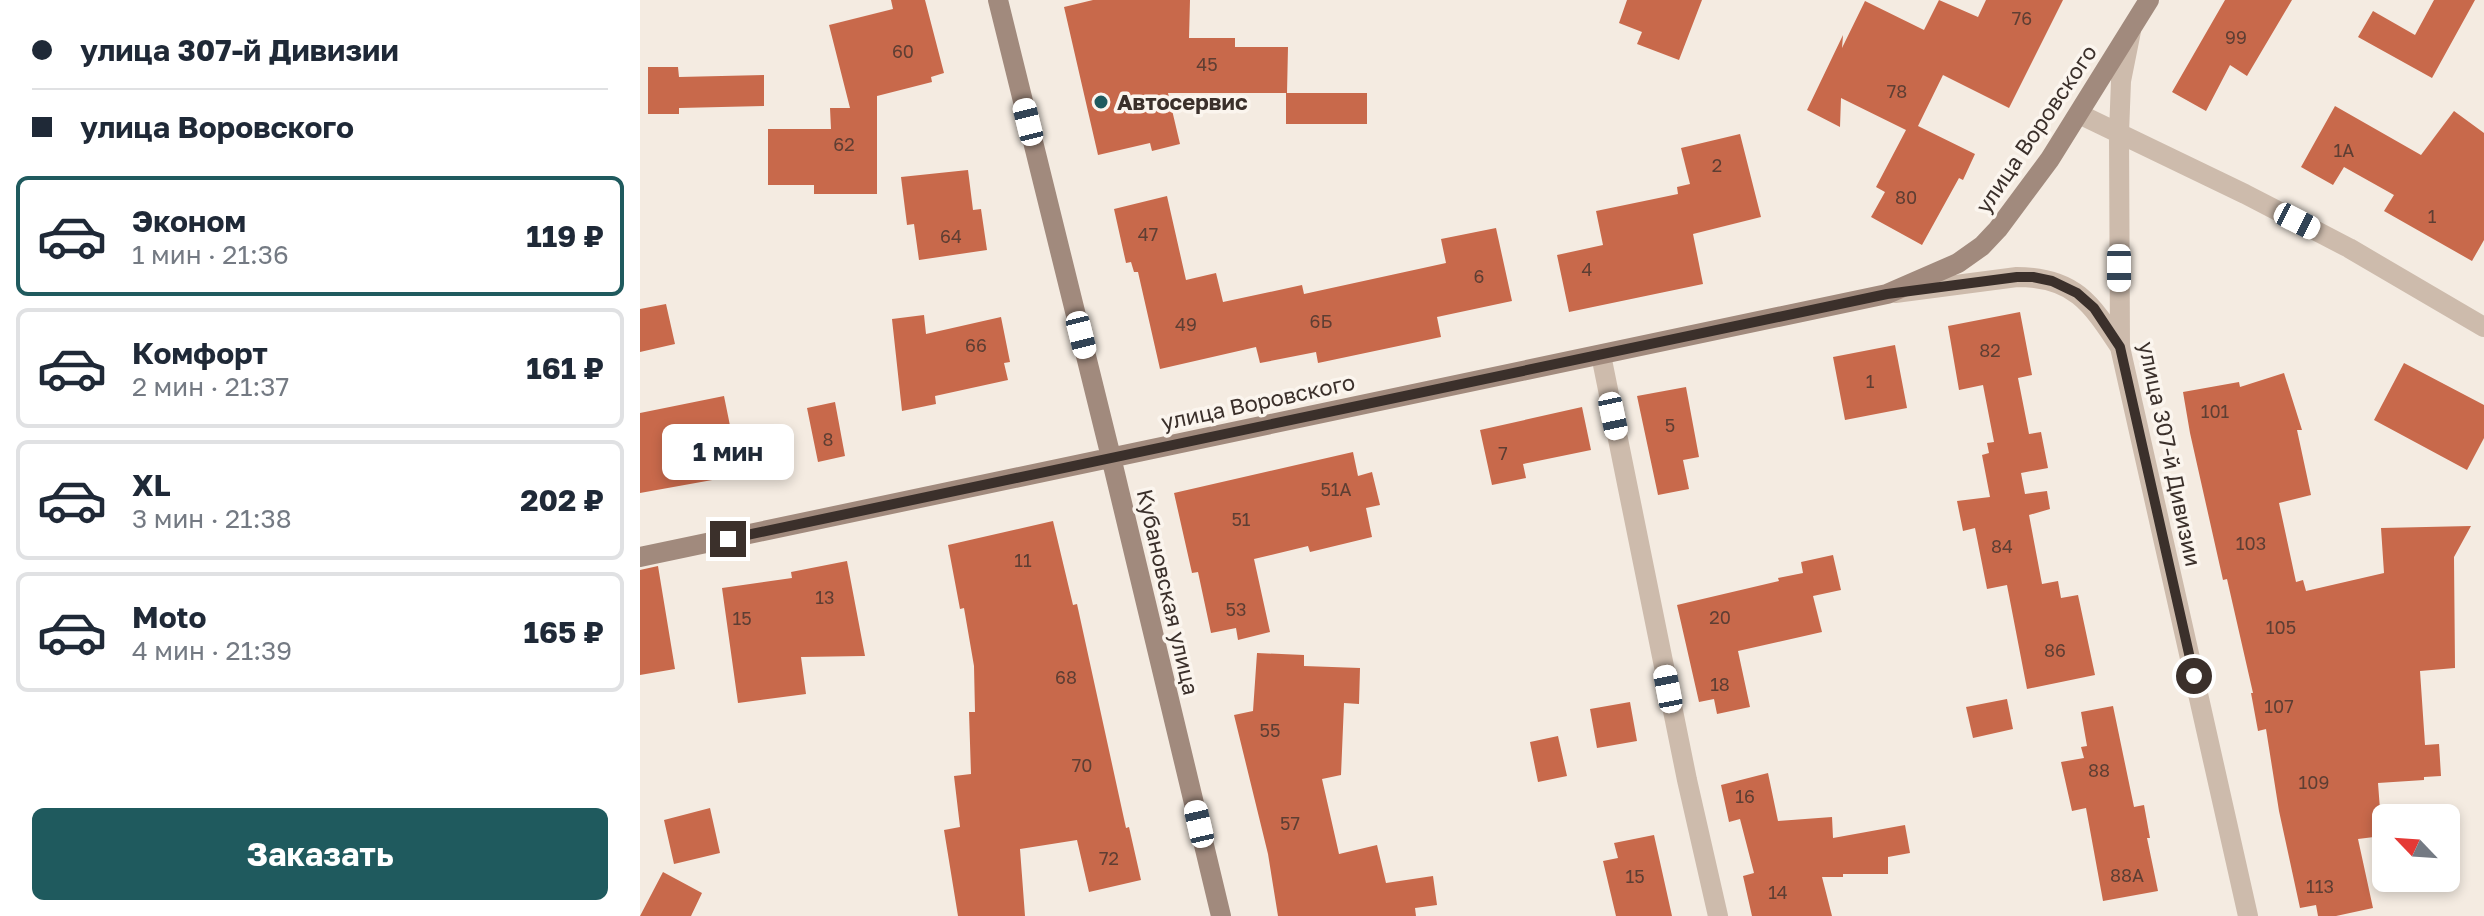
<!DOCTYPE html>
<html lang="ru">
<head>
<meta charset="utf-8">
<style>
  :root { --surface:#fff; --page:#f6f6f7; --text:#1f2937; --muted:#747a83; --line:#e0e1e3; --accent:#1f5a5e }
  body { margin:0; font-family:"Golos Text",sans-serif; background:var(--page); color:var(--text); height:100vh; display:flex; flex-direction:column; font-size:30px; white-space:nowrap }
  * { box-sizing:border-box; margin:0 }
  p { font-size:26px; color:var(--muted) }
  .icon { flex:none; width:44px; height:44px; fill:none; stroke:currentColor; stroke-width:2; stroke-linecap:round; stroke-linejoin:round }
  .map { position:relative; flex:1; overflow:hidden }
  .drawer { display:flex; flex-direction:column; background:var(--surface); width:640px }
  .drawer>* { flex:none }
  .hud { display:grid; align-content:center; height:176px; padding:0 32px; background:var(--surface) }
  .needle { width:52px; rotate:295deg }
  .fabs { position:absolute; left:1732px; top:804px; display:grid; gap:16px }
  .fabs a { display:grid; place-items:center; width:88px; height:88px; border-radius:12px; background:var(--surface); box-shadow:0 4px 12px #0003; font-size:40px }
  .end { position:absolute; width:36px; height:36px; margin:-18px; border:10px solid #3b302b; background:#fff; box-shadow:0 0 0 4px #fff }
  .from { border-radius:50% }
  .bubble { position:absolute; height:56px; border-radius:12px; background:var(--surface); box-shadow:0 4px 12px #0003; font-size:26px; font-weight:700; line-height:56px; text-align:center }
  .car { position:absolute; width:24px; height:48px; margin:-24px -12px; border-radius:10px; box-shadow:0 0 6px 2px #0007; background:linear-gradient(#fff 24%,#345 0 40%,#fff 0 76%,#345 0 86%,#fff 0) }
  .hud b { display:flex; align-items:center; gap:28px; height:76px; font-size:30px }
  .hud b+b { border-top:2px solid var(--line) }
  .hud i { width:20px; height:20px; background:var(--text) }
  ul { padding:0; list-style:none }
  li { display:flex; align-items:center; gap:24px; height:120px; margin:0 16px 12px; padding:0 16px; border:4px solid var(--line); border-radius:12px }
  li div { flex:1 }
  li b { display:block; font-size:30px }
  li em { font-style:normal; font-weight:700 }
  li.on { border-color:var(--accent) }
  li>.icon { width:72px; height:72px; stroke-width:1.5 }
  .action { display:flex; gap:16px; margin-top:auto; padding:16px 32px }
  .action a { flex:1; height:92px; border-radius:12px; background:var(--accent); color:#fff; font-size:32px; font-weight:700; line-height:92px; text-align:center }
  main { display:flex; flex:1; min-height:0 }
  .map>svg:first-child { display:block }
  .building { fill:#c8694b }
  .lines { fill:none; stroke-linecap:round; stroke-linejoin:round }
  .street { stroke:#cdbbac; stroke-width:20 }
  .secondary { stroke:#a18a7d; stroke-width:20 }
  .route { stroke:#3b302b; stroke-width:10 }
  .poi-dot { fill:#1f5a5e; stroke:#fbf5ee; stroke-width:3 }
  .labels { text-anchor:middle; stroke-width:7; stroke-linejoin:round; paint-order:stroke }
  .number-label { font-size:18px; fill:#5e3e33 }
  .poi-label { font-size:22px; font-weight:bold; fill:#3b302b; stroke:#fbf5ee; text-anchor:start }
  .street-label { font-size:22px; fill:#3b302b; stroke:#fbf5ee }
</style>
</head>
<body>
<main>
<section class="drawer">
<div class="hud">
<b><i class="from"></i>улица 307-й Дивизии</b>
<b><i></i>улица Воровского</b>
</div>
<ul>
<li class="on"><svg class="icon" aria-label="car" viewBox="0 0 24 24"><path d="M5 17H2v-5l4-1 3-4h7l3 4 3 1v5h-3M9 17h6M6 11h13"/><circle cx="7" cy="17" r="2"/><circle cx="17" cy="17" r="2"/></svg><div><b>Эконом</b><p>1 мин · 21:36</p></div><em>119 ₽</em></li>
<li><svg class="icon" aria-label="car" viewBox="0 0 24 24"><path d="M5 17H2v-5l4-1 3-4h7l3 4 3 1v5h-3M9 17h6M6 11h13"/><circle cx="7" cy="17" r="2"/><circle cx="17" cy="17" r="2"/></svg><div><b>Комфорт</b><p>2 мин · 21:37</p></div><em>161 ₽</em></li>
<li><svg class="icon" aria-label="car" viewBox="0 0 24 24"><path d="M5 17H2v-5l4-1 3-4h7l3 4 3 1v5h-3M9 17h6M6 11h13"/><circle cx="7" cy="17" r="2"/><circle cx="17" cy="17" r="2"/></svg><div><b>XL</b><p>3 мин · 21:38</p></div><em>202 ₽</em></li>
<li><svg class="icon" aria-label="car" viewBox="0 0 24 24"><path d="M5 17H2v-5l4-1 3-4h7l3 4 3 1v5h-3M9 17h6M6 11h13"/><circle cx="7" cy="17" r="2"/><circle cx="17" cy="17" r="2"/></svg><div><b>Moto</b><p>4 мин · 21:39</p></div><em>165 ₽</em></li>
</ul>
<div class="action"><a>Заказать</a></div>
</section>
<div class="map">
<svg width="1844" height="916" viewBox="0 0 1844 916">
  <rect width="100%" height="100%" fill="#f4ebe1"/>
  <path class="building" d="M 251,0 L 285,0 L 304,73 L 291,77 L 292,82 L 237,96 L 237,194 L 174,194 L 174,185 L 128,185 L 128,129 L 191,129 L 190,108 L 210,108 L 189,25 L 253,9 Z
    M 453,0 L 550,0 L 549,38 L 595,38 L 595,47 L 648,47 L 647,93 L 727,93 L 727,124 L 646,124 L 646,93 L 528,93 L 540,144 L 512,151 L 510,143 L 458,155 L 424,7 Z
    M 987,0 L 1062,0 L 1039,60 L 997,44 L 1002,32 L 979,23 Z
    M 1299,0 L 1338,17 L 1346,0 L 1423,0 L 1369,108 L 1303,75 L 1278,126 L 1335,154 L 1323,180 L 1319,178 L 1282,245 L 1231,217 L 1245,192 L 1236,187 L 1266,130 L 1201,98 L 1200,127 L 1167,110 L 1203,35 L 1202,48 L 1225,1 L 1284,30 Z
    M 1585,0 L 1652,0 L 1607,76 L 1590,65 L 1566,111 L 1532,92 Z
    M 1794,0 L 1835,0 L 1792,78 L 1718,37 L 1733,11 L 1775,35 Z
    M 8,67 L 38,67 L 39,77 L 124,75 L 124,106 L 39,108 L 39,114 L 8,114 Z
    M 1695,106 L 1781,155 L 1814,111 L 1844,133 L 1844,240 L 1832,261 L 1744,211 L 1754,195 L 1704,167 L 1693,185 L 1661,167 Z
    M 1100,134 L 1121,217 L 1053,234 L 1063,284 L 929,312 L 917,255 L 963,245 L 956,211 L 1038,194 L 1037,187 L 1050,184 L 1041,148 Z
    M 328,170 L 333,210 L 341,209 L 347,250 L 279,260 L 274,224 L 267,225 L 261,177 Z
    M 527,196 L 546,280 L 576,273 L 583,302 L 662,285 L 664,294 L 806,263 L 801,239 L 856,228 L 872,301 L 797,317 L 801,337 L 678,363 L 676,352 L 620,363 L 616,347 L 520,369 L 498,272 L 494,272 L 491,262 L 486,263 L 474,209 Z
    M 26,304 L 35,344 L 0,352 L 0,309 Z
    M 1380,312 L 1392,375 L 1378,378 L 1389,434 L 1401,432 L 1408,468 L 1381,473 L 1385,494 L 1407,491 L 1410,509 L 1389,515 L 1402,584 L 1418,581 L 1421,598 L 1438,595 L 1455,675 L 1387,689 L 1367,585 L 1347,589 L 1335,528 L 1323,531 L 1317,501 L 1350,497 L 1342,455 L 1349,453 L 1347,443 L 1354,442 L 1343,385 L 1319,390 L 1308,326 Z
    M 284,315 L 286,334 L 361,317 L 370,362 L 364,363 L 368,380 L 295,396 L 296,404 L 262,411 L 252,319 Z
    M 1255,345 L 1267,408 L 1205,420 L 1193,357 Z
    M 1764,363 L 1844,405 L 1844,438 L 1827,470 L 1734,420 Z
    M 1644,373 L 1662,430 L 1657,430 L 1671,495 L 1639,503 L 1656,582 L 1663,580 L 1666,591 L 1744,573 L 1741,528 L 1831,526 L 1814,557 L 1815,668 L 1780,671 L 1785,745 L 1799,744 L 1801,776 L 1784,777 L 1784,780 L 1738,783 L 1742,836 L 1718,839 L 1733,908 L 1696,916 L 1678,916 L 1676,905 L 1660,908 L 1639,811 L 1626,729 L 1618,731 L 1611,693 L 1613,693 L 1587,579 L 1583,580 L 1550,433 L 1543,392 L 1599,382 L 1600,387 Z
    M 1046,387 L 1059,457 L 1043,460 L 1049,489 L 1018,495 L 997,396 Z
    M 84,396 L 100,475 L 0,493 L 0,413 Z
    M 195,402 L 205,456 L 178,462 L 167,408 Z
    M 942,407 L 951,450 L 883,464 L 886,478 L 852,485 L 840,430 Z
    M 713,452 L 718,476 L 732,472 L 740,505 L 726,508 L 732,537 L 670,552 L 668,546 L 614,559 L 630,632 L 598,640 L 596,628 L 571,633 L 558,572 L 552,573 L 534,493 Z
    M 413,521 L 433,605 L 437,604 L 486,828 L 489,827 L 501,880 L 449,892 L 437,840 L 380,849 L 385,916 L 318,916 L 304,830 L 320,827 L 314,776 L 331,774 L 329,712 L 335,712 L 334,666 L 324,608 L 320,609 L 308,545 Z
    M 1193,555 L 1201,590 L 1173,596 L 1182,632 L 1098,651 L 1110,707 L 1077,714 L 1074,699 L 1059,702 L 1037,605 L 1139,581 L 1138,578 L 1163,573 L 1161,562 Z
    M 207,561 L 225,656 L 161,657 L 166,694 L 98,703 L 82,588 L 152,578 L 151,572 Z
    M 18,566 L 35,669 L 0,675 L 0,570 Z
    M 617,653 L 664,655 L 664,666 L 720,668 L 719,704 L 704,703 L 701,775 L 682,779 L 699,854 L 737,845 L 746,883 L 793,876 L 797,905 L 775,908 L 776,916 L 638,916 L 628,854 L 594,715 L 613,711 Z
    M 1367,699 L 1373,729 L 1333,738 L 1326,707 Z
    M 990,702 L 997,741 L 957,748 L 950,709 Z
    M 1473,706 L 1494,807 L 1504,805 L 1510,838 L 1507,838 L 1518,891 L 1463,901 L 1446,808 L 1432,811 L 1421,762 L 1444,758 L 1441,747 L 1447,746 L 1441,712 Z
    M 918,736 L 927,776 L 898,782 L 890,742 Z
    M 1128,773 L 1138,821 L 1192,817 L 1193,838 L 1265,825 L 1270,853 L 1248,857 L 1248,874 L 1203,874 L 1203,877 L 1182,877 L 1192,916 L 1112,916 L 1103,876 L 1114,873 L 1100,819 L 1089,822 L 1081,785 Z
    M 70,808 L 80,853 L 34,864 L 24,820 Z
    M 1014,835 L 1032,916 L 976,916 L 963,861 L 978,858 L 974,843 Z
    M 23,872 L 62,893 L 51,916 L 0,916 Z"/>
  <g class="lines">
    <path class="street" d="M 1491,31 L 1481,81 L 1479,133 L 1480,347 L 1608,916
      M 1439,114 L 1605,194 L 1709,248 L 1844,327
      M 1255,293 L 1377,277 C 1434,277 1451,303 1480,347
      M 961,355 L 1047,780 L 1078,916"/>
    <path class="secondary" d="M 358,0 L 471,457 L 581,916
      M 0,557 L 1247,294 L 1318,263 L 1342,246 L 1358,229 L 1410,159 L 1509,0"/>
  </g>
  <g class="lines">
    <path class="route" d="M 88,539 L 1247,294 L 1377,277 L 1393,277 L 1412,281 L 1437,293 L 1454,308 L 1480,347 L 1554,676"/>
  </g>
  <circle class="poi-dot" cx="461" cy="102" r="8"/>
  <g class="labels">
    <g class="number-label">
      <text x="1382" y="25">76</text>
      <text x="1596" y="44">99</text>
      <text x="263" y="58">60</text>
      <text x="567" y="71">45</text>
      <text x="1257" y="98">78</text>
      <text x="204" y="151">62</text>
      <text x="1704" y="157">1А</text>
      <text x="1077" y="172">2</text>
      <text x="1266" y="204">80</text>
      <text x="1792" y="223">1</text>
      <text x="508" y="241">47</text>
      <text x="311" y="243">64</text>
      <text x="947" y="276">4</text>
      <text x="839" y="283">6</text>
      <text x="681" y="328">6Б</text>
      <text x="546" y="331">49</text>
      <text x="336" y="352">66</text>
      <text x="1350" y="357">82</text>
      <text x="1230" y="388">1</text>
      <text x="1575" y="418">101</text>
      <text x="1030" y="432">5</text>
      <text x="188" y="446">8</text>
      <text x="863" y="460">7</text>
      <text x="696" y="496">51А</text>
      <text x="601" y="526">51</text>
      <text x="1611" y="550">103</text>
      <text x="1362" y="553">84</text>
      <text x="383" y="567">11</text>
      <text x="185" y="604">13</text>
      <text x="596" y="616">53</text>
      <text x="1080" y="624">20</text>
      <text x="102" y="625">15</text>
      <text x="1641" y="634">105</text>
      <text x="1415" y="657">86</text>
      <text x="426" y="684">68</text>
      <text x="1080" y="691">18</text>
      <text x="1639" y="713">107</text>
      <text x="630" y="737">55</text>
      <text x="442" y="772">70</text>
      <text x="1459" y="777">88</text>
      <text x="1674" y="789">109</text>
      <text x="1105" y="803">16</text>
      <text x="650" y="830">57</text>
      <text x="469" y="865">72</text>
      <text x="1487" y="882">88А</text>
      <text x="995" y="883">15</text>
      <text x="1680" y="893">113</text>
      <text x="1138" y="899">14</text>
    </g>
    <g class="poi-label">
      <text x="477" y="110">Автосервис</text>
    </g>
    <g class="street-label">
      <text transform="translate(1396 129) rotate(-56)" y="8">улица Воровского</text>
      <text transform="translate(618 402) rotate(-12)" y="8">улица Воровского</text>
      <text transform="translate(1530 454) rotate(78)" y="8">улица 307-й Дивизии</text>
      <text transform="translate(528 592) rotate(77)" y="8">Кубановская улица</text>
    </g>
  </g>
</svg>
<div class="fabs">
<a><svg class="needle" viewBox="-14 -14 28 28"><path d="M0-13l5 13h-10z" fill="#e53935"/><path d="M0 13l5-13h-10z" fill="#747a83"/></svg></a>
</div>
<i class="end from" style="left:1554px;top:676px"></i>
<i class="end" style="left:88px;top:539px"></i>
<div class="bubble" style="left:22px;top:424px;width:132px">1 мин</div>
<i class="car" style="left:388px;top:122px;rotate:346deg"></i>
<i class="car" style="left:1657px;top:221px;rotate:117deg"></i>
<i class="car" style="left:1479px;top:268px;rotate:180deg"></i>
<i class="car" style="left:441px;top:335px;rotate:166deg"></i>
<i class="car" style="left:973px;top:416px;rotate:168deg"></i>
<i class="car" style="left:1028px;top:689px;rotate:349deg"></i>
<i class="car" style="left:559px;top:824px;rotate:347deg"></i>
</div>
</main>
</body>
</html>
